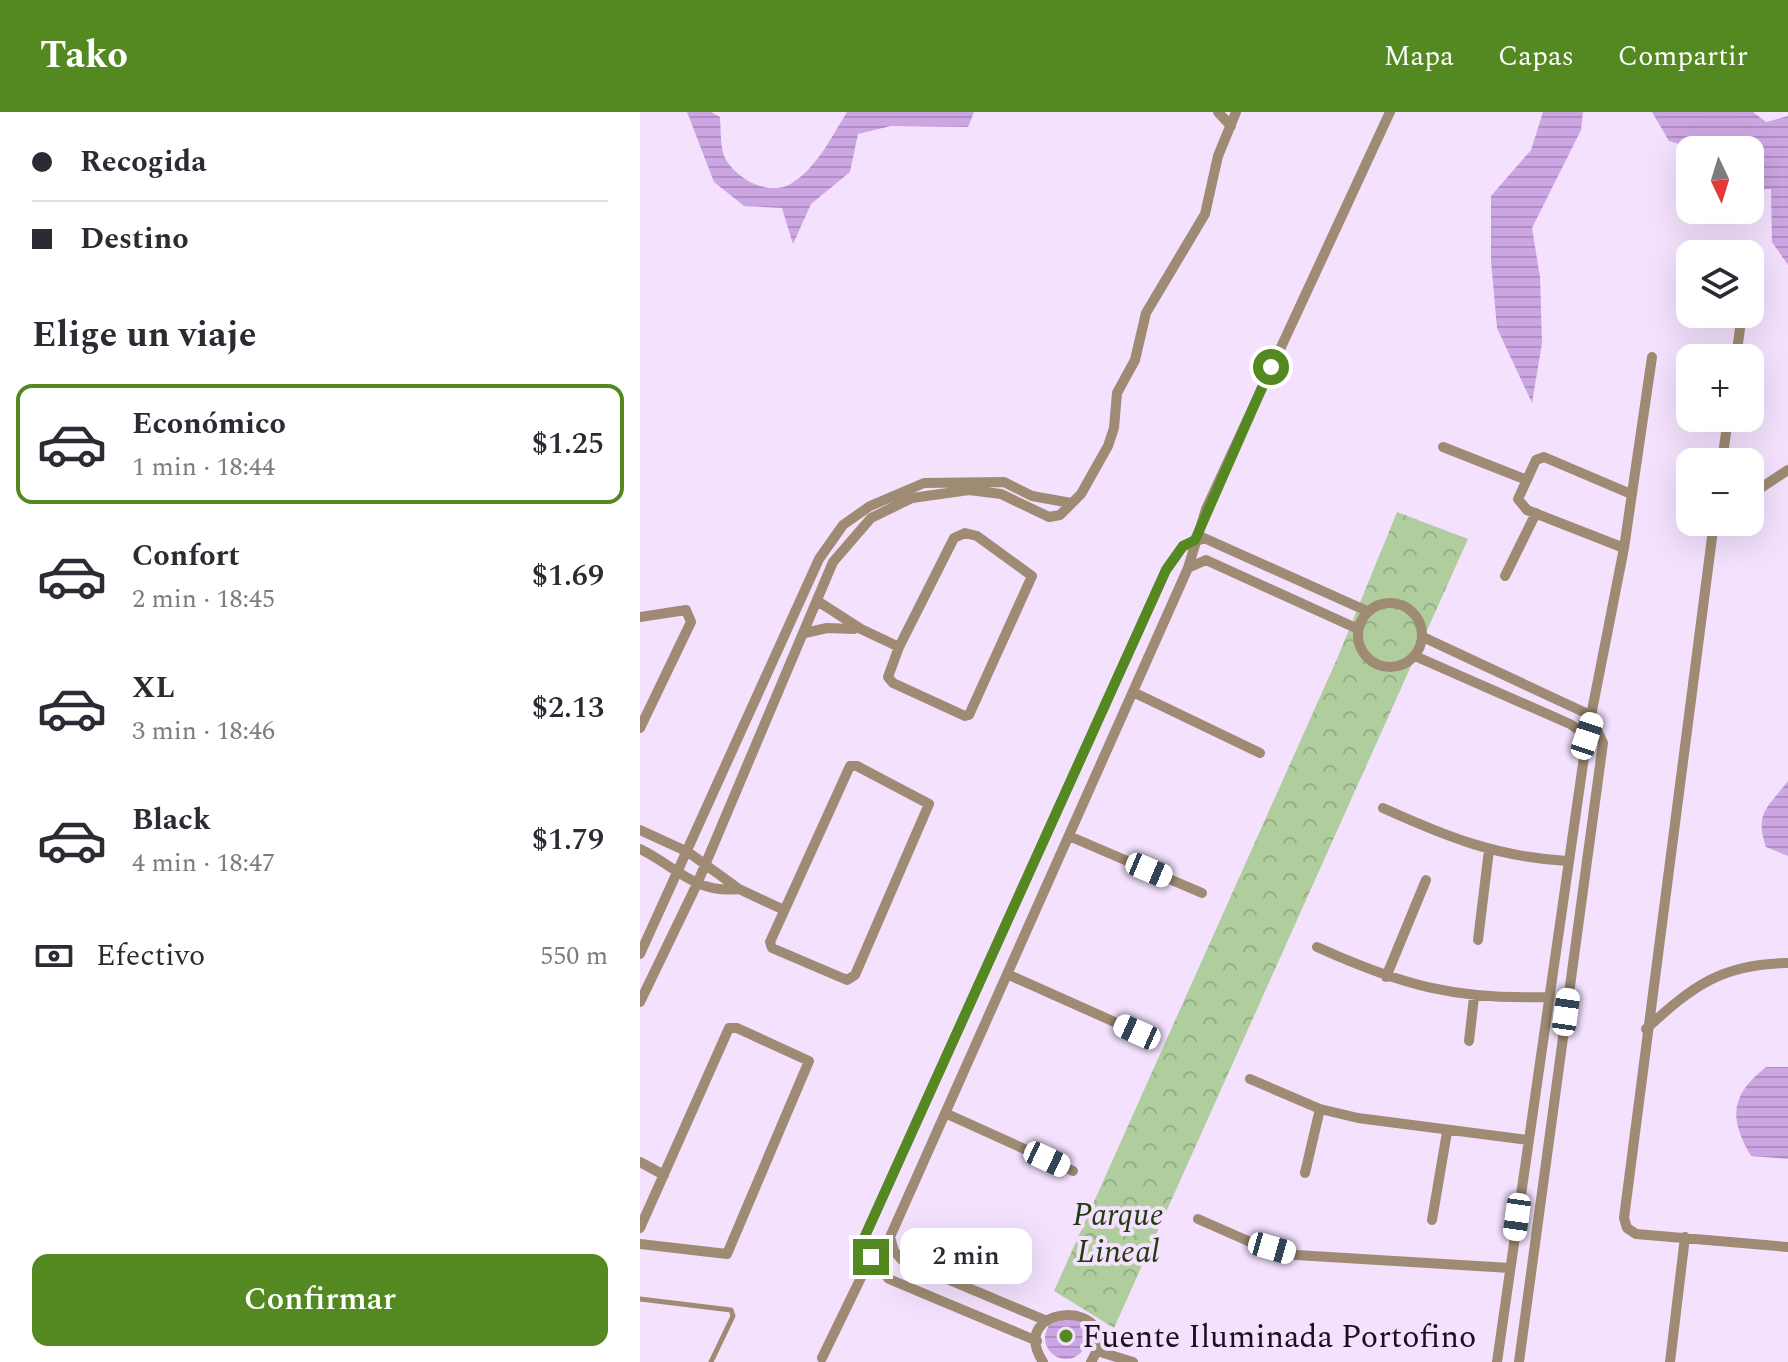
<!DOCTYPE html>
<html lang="es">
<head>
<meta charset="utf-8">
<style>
  :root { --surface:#fff; --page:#f7f7f7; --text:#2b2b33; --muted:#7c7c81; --line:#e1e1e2; --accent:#548921 }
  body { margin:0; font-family:Spectral,serif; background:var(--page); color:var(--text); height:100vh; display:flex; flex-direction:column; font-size:30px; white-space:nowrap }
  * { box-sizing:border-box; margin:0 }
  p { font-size:26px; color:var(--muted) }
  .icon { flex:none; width:44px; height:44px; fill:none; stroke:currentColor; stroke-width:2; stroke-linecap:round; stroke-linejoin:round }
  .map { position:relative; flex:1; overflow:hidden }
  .drawer { display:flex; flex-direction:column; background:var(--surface); width:640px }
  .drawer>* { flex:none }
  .top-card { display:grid; align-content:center; height:176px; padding:0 32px; background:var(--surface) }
  .needle { width:52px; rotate:176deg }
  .tools { position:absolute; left:1036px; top:24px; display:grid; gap:16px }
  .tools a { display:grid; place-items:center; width:88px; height:88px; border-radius:16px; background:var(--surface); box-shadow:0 8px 32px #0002; font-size:40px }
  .end { position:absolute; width:36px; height:36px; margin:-18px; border:10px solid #548921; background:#fff; box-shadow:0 0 0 4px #fff }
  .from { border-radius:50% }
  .bubble { position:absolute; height:56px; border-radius:16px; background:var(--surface); box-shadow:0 8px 32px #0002; font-size:26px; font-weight:600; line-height:56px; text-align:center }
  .car { position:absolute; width:24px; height:48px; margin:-24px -12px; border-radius:10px; box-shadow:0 0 6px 2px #0007; background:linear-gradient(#fff 24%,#345 0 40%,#fff 0 76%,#345 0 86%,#fff 0) }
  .top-card b { display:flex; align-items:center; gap:28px; height:76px; font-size:30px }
  .top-card b+b { border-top:2px solid var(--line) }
  .top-card i { width:20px; height:20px; background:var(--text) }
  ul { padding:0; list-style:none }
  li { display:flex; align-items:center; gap:24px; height:120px; margin:0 16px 12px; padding:0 16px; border:4px solid transparent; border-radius:16px }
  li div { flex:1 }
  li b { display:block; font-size:30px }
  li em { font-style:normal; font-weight:600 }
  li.current { border-color:var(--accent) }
  li>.icon { width:72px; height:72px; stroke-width:1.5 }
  h2 { padding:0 32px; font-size:36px; line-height:96px }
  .pay { display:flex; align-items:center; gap:20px; height:88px; padding:0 32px; font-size:30px }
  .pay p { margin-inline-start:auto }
  .primary-button { display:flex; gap:16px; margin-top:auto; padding:16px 32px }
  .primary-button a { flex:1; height:92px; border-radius:16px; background:var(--accent); color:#fff; font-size:32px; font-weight:600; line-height:92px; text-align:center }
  header { display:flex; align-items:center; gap:48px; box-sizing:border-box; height:112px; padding:0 40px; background:var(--accent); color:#fff }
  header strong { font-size:38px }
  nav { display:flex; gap:44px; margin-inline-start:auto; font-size:28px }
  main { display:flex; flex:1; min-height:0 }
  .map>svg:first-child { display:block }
  .park { fill:url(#park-crowns) }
  .water { fill:url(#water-rules) }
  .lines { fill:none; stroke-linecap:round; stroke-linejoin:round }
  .service { stroke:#9f8b73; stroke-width:5 }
  .minor { stroke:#9f8b73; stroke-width:10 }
  .route { stroke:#548921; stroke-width:10 }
  .poi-dot { fill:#548921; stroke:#f3e1fe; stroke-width:3 }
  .labels { text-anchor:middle; stroke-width:8; stroke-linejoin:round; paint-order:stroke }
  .park-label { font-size:32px; font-style:italic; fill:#233b0f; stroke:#f3e1fe }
  .poi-label { font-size:32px; fill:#1a0f1f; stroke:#f3e1fe; text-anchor:start }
</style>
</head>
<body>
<header>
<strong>Tako</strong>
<nav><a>Mapa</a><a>Capas</a><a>Compartir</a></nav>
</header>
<main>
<section class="drawer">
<div class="top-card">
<b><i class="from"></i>Recogida</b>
<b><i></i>Destino</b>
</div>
<h2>Elige un viaje</h2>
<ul>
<li class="current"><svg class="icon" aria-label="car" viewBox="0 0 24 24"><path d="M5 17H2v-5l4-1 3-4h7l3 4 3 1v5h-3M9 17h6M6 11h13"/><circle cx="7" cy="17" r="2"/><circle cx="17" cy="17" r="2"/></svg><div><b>Económico</b><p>1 min · 18:44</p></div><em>$1.25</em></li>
<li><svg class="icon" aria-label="car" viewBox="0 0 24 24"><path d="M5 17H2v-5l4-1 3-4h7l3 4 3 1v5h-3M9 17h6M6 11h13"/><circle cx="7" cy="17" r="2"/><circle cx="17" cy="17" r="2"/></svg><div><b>Confort</b><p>2 min · 18:45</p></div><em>$1.69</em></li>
<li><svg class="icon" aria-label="car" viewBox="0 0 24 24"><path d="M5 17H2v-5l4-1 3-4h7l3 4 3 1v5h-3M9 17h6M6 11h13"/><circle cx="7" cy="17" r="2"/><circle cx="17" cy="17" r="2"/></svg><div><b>XL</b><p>3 min · 18:46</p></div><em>$2.13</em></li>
<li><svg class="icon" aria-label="car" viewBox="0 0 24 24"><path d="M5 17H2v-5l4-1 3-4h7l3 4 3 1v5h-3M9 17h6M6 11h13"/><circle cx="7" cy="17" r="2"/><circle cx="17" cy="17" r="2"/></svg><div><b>Black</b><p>4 min · 18:47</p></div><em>$1.79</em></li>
</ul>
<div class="pay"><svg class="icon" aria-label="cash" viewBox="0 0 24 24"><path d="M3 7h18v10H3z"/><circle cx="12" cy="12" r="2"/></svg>Efectivo<p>550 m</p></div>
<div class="primary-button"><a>Confirmar</a></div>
</section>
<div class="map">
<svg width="1148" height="1250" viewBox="0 0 1148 1250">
  <defs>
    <pattern id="park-crowns" width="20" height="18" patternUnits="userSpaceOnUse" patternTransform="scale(2)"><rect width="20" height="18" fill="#b0cd9d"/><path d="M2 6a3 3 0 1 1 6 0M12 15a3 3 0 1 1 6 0" fill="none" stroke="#97af87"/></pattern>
    <pattern id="water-rules" width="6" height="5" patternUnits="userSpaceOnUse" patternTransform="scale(2)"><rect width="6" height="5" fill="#cca6e2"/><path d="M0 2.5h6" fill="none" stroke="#af8ec1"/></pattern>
  </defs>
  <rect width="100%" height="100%" fill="#f3e1fe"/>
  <path class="park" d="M 757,400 L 828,427 L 474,1216 L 414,1179 L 697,547 Z"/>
  <path class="water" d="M 47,0 L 71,0 L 80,5 C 81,17 80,38 86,48 C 100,70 133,86 155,69 C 179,52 192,24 207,0 L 334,0 L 328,15 L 251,14 L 218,22 L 210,60 L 171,92 L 153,132 L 142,96 L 104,94 L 74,70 Z
    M 903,0 L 943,0 L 941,18 L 892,116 L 900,165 L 902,231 L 892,291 L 857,216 L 851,149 L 851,84 L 891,38 Z
    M 1012,0 L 1113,0 L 1126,10 L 1148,4 L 1148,153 L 1132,130 L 1131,77 L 1110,78 L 1110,38 L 1059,38 L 1029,29 Z
    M 1148,669 L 1148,744 L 1126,735 C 1114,701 1128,695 1148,669 Z
    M 1126,955 L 1148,955 L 1148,1047 L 1111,1044 C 1088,1005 1091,983 1126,955 Z
    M405 1226a21 21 0 1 1 42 0a21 21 0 1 1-42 0Z"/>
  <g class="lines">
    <path class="service" d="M 0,1187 L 91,1198 L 93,1204 L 71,1250"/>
    <path class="minor" d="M 578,0 L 591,14
      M 1096,246 L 1102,202
      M 803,335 L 887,368
      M 1082,350 L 1088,306
      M 1110,383 L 1148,358
      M 1074,410 L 984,1106 L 987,1116 L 996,1122 L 1148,1135
      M 325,421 L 337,424 L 392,464 L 329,603 L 325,604 L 253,571 L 248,565 L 259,535 L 314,426 Z
      M 984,436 L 887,398 L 878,387 L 896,348 L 904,345 L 991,382
      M 548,456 L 566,397 L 750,0
      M 865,464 L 896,401
      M 179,490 L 221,517 L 259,535
      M718 523a32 32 0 1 1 64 0a32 32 0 1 1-64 0Z
      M 0,505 L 46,498 L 51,510 L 0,616
      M 165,521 L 187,516 L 214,517
      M 783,525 L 950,603 L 963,631 L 879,1250
      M 775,544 L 930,612 L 947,624 L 857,1250
      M 493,580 L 620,641
      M 947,624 L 984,436 L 1012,245
      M 210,654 L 217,654 L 289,692 L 215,863 L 207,868 L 132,836 L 130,830 Z
      M 743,696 C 807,725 857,745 927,749
      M 0,718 L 48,740 L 99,777 L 144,798
      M 429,724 L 562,781
      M 0,737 C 37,755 55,782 99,777
      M 838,828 L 849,738
      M 677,835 C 761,873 815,888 908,885
      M 0,842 L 179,447 L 203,413 L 230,394 L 284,371 L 364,370 L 392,384 L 431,391
      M 367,862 L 497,920
      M 746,865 L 786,768
      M 0,890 L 57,772 L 193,450 L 231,406 L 272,386 L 329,378 L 361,382 L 409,405 L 420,403 L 441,382 L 468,334 L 474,316 L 477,281 L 495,248 L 506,201 L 565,102 L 578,44 L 596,0
      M 1006,917 C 1053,874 1081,852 1148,851
      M 829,929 L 834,885
      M 610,967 L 680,997 L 718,1006 L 888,1028
      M 305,1001 L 433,1059
      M 0,1050 L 24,1063
      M 665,1061 L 680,997
      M 558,1107 L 608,1129 L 656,1143 L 870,1156
      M 792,1108 L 807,1020
      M 0,1116 L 89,916 L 97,916 L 169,949 L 87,1142 L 0,1132
      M 407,1209 L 262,1148 L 254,1139 L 250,1125 L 548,456 L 566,448 L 718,517
      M 397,1229 L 249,1167 L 231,1145 L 225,1124 L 526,458 L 543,434 L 564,426 L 727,499
      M 457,1239 L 493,1250
      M 182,1246 L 231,1145 L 254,1139
      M 403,1250 C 364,1189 490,1186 451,1250
      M 1030,1250 L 1045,1125"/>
  </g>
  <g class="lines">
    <path class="route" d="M 231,1145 L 225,1124 L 526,458 L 543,434 L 555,428 L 631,255"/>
  </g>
  <circle class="poi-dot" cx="426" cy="1224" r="8"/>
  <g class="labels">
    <g class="park-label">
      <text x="478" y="1113">Parque<tspan x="478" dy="37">Lineal</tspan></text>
    </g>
    <g class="poi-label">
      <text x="442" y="1235">Fuente Iluminada Portofino</text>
    </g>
  </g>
</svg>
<div class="tools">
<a><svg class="needle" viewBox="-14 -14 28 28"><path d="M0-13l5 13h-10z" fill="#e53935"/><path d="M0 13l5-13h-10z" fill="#7c7c81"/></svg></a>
<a><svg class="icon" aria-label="layers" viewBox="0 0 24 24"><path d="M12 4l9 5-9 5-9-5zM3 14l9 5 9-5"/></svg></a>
<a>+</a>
<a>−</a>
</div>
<i class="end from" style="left:631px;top:255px"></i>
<i class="end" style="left:231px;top:1145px"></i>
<div class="bubble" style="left:260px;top:1116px;width:132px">2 min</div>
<i class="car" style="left:947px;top:624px;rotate:18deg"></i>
<i class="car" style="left:509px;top:758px;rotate:113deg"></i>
<i class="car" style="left:926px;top:900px;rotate:8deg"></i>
<i class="car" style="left:497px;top:920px;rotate:294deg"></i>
<i class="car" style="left:407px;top:1047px;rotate:115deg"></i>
<i class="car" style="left:877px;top:1105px;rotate:188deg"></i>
<i class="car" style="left:632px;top:1136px;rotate:106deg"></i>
</div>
</main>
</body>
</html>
